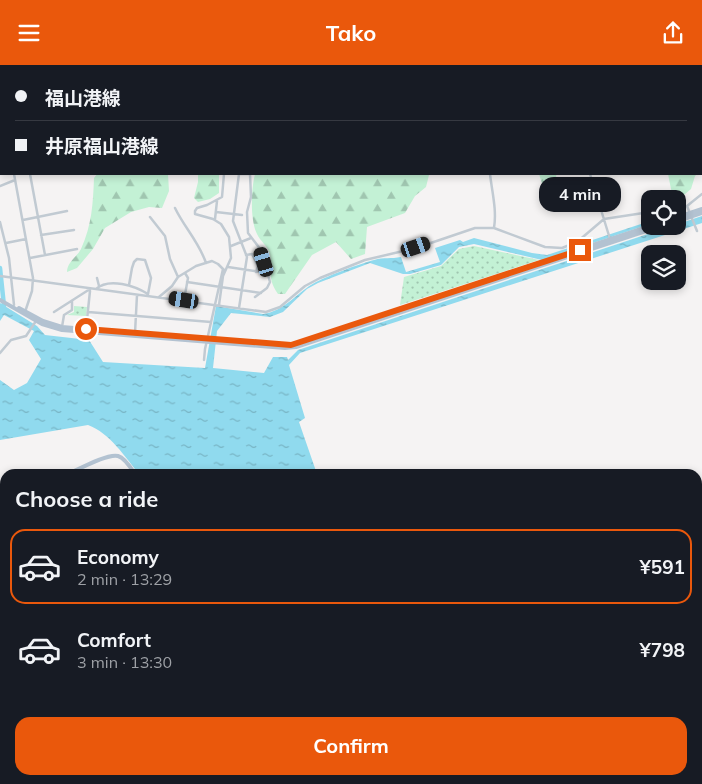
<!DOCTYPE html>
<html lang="en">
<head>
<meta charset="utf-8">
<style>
  :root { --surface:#171b24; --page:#20242c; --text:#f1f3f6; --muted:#9ea1a6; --line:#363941; --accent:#ea580c }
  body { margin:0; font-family:Mulish,"Noto Sans JP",sans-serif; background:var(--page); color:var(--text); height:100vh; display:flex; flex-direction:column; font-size:19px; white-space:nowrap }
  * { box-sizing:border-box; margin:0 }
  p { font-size:16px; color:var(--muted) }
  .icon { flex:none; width:28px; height:28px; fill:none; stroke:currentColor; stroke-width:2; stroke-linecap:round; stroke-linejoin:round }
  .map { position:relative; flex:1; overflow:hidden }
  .sheet { position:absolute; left:0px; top:404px; width:702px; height:316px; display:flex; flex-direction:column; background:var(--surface); border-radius:15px 15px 0 0; box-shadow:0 2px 8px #0003 }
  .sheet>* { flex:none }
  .hud { position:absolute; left:0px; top:0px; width:702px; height:110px; box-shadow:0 2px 8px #0003; display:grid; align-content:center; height:110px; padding:0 15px; background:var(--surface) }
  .tools { position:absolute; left:641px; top:125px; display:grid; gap:10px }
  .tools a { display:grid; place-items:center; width:45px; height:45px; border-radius:10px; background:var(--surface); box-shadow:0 2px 8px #0003; font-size:25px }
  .end { position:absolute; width:22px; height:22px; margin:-11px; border:6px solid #ea580c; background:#fff; box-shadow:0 0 0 2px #fff }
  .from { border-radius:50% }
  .bubble { position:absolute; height:35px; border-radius:15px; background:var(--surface); box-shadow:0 2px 8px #0003; font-size:16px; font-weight:700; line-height:35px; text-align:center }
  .car { position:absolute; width:15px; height:30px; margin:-15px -8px; border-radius:6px; box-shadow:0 0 4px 1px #0007; background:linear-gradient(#222 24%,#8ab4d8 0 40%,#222 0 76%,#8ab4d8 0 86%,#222 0) }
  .hud b { display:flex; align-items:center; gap:18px; height:48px; font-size:19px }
  .hud b+b { border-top:1px solid var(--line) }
  .hud i { width:12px; height:12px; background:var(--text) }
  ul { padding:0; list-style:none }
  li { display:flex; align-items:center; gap:15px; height:75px; margin:0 10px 8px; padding:0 5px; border:2px solid transparent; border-radius:15px }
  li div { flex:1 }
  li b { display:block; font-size:19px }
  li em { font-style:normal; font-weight:700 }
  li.on { border-color:var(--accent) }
  li>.icon { width:45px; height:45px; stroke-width:1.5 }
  h2 { padding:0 15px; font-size:22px; line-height:60px }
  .cta { display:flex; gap:10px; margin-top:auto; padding:10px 15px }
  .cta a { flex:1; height:58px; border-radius:15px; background:var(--accent); color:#fff; font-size:20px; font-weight:700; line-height:58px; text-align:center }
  header { display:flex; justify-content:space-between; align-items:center; height:65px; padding:0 15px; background:var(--accent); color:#fff; font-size:22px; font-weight:700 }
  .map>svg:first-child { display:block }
  .forest { fill:url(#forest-firs) }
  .park { fill:url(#park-dots) }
  .water { fill:url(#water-ripples) }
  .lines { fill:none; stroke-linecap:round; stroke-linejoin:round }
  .river { stroke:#90daee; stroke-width:4.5 }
  .minor { stroke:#c1cad2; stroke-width:2.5 }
  .major { stroke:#b3c2d1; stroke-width:4 }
  .route { stroke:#ea580c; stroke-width:6 }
</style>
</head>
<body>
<header><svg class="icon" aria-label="menu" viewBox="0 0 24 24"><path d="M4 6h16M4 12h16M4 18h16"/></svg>Tako<svg class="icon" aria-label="share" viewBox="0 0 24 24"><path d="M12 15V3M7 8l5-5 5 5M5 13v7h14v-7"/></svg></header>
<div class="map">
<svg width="702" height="719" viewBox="0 0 702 719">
  <defs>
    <pattern id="forest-firs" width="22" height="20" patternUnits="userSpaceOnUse" patternTransform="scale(1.25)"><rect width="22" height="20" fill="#c3f1d5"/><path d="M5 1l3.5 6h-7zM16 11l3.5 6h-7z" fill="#a0c6b0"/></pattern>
    <pattern id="park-dots" width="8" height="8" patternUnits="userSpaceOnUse" patternTransform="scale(1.25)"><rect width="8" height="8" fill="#c3f1d5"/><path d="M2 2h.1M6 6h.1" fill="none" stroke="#a0c6b0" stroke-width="1.8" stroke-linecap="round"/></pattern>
    <pattern id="water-ripples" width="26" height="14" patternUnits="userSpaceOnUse" patternTransform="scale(1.25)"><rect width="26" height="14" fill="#90daee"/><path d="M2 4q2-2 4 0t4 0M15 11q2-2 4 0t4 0" fill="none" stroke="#78b4c4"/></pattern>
  </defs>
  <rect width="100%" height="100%" fill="#f5f3f3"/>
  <path class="forest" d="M 31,0 L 169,0 L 171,1 L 32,1 Z
    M 296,0 L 398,0 L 399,1 L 295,1 Z
    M 490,0 L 592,0 L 490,1 Z
    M 97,109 L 168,109 L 169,126 L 162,143 L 149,142 L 131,147 L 105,163 L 93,184 L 77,203 L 67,207 C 67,197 77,192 81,184 C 92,160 93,138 94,113 Z
    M 198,109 L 219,109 L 219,128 L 210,134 L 198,137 L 194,133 L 198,117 Z
    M 255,109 L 429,109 L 429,110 L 426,122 L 415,131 L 405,148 L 367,162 L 365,189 L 351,194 L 336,177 L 312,190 L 285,229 L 278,229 C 267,214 272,206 270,189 C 268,181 260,176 257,169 C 250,155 251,125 255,109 Z
    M 539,109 L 557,109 L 556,111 L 564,133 L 554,136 L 546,131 Z
    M 668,109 L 697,109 L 695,111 L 691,124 L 678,135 L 678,134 L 673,134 Z"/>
  <path class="park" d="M 474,181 L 539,195 L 400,240 L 404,212 L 441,201 L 459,184 Z
    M 74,241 L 87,242 L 86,251 L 67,250 L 74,247 Z
    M 0,674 L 5,674 L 5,715 L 59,715 L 59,719 L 0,719 Z"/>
  <path class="water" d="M 702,151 L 702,158 L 699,159 L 300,288 L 289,300 L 305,353 L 299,357 L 317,409 L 139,409 C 125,392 110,368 88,360 L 0,375 L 0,315 L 14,325 L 27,318 L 41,294 L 29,275 L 34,266 L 4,250 L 0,256 L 0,238 L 37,261 L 45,270 L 89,275 L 103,297 L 205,303 L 216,241 L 263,249 C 285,246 297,227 316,217 C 330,210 359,199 374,195 C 384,192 391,194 401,192 L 406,207 L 440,197 L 435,183 L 460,175 L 463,177 L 474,173 L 532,188 L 547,190 L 650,156 L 650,159 L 542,195 L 474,179 L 459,182 L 441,200 L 410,209 L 403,209 L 370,198 L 318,218 L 307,224 L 283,247 L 270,252 L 231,248 L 217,266 L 213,303 L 264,308 L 273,292 L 287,292 L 288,295 L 298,285 L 672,161 L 678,161 L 678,159 Z
    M 279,715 L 420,715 L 421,719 L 279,719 Z"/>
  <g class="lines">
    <path class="river" d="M 0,203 L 4,241"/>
    <path class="minor" d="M 13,0 L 13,1
      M 609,1 L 610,0
      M 0,32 L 1,39
      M 0,51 L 1,51
      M 0,92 L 1,92
      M 14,109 L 33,213 L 32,226 L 25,247
      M 30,109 L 45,190
      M 239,109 L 233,156 L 247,192 L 239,243
      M 241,109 L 250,109 L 251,132 L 247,147 L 248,168 L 261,185 L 270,217 L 267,223 L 255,232
      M 490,109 C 492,127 497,145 494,163
      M 590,109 L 610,174
      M 0,121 L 15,115
      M 687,141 L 697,166
      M 175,143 C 184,162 199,177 206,198
      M 678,143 L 687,141 L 702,129
      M 216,147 L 242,150
      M 150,152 L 165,171 L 170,194 L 178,212
      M 215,154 L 217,136
      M 23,155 L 67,146
      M 0,157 L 9,193 L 14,240
      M 41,170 L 74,165
      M 6,178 L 26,174
      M 231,181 L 251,173
      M 246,190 L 252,189 L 258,201 L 256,207
      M 30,193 L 77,184
      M 228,202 L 268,208
      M 0,211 L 266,247 L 280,242 L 305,221 L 320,213 L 365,195 L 416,183 L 475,163 L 494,163 L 545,182 L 562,183 L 577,177 L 604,154 L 650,147
      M 97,213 L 99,221
      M 187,217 L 261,228
      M 129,220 L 132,203 L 134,197 L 137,194 L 145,195 L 151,213 L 148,229
      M 96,224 C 109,212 135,221 148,229
      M 159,232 L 172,221 L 178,212 L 196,201 L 212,196 L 218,199 L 224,205
      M 184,235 L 188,213 L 185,208
      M 219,240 L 223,211 L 231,193 L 229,172 L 221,159 L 213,154 L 195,149 L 195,146 L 197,143 L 207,140 L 222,132 L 224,109
      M 54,247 L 90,224
      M 88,247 L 211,257
      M 62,262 L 64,250 L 72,245 L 72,236
      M 86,264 L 90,226
      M 135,268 L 137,230
      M 0,288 L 11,275 L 26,271 L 36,256
      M 204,295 L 205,284 L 223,204
      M 0,447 L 5,445
      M 0,483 L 5,483
      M 0,529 L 5,529
      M 0,577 L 5,577
      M 0,624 L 5,624
      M 0,673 L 5,673
      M 81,715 L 81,719
      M 112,715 L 112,719
      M 143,715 L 143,719
      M 158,715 L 158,719
      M 239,715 L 239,719"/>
    <path class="major" d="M 678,152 L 702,144
      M 678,156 L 702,148
      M 0,235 L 42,259 L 62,265 L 285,283 L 296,282 L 661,161
      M 19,243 L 43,256 L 62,262 L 240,277
      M 277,280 L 295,279 L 650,161
      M 68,409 C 79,404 108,388 118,391 C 125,393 131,403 135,409
      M 0,438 L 5,436"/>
  </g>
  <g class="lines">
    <path class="route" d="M 86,264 L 291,280 L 580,185"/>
  </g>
</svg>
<div class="tools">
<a><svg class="icon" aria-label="locate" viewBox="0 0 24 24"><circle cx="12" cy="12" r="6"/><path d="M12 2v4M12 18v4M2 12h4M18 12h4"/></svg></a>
<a><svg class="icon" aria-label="layers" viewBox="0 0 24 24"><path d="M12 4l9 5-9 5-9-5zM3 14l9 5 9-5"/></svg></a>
</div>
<i class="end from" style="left:86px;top:264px"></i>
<i class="end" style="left:580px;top:185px"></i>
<div class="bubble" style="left:539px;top:112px;width:82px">4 min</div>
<i class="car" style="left:416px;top:182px;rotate:71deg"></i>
<i class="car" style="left:264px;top:197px;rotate:343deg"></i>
<i class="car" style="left:184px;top:235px;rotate:279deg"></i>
<div class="hud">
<b><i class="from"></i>福山港線</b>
<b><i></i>井原福山港線</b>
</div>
<section class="sheet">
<h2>Choose a ride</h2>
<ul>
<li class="on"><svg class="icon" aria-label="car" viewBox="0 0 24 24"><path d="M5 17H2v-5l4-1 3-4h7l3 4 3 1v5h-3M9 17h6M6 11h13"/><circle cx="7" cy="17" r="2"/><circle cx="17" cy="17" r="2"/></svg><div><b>Economy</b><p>2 min · 13:29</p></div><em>¥591</em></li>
<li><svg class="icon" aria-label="car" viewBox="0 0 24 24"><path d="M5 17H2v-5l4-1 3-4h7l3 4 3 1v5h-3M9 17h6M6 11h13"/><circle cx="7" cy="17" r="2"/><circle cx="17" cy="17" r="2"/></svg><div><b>Comfort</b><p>3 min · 13:30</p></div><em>¥798</em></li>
</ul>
<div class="cta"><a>Confirm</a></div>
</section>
</div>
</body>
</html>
